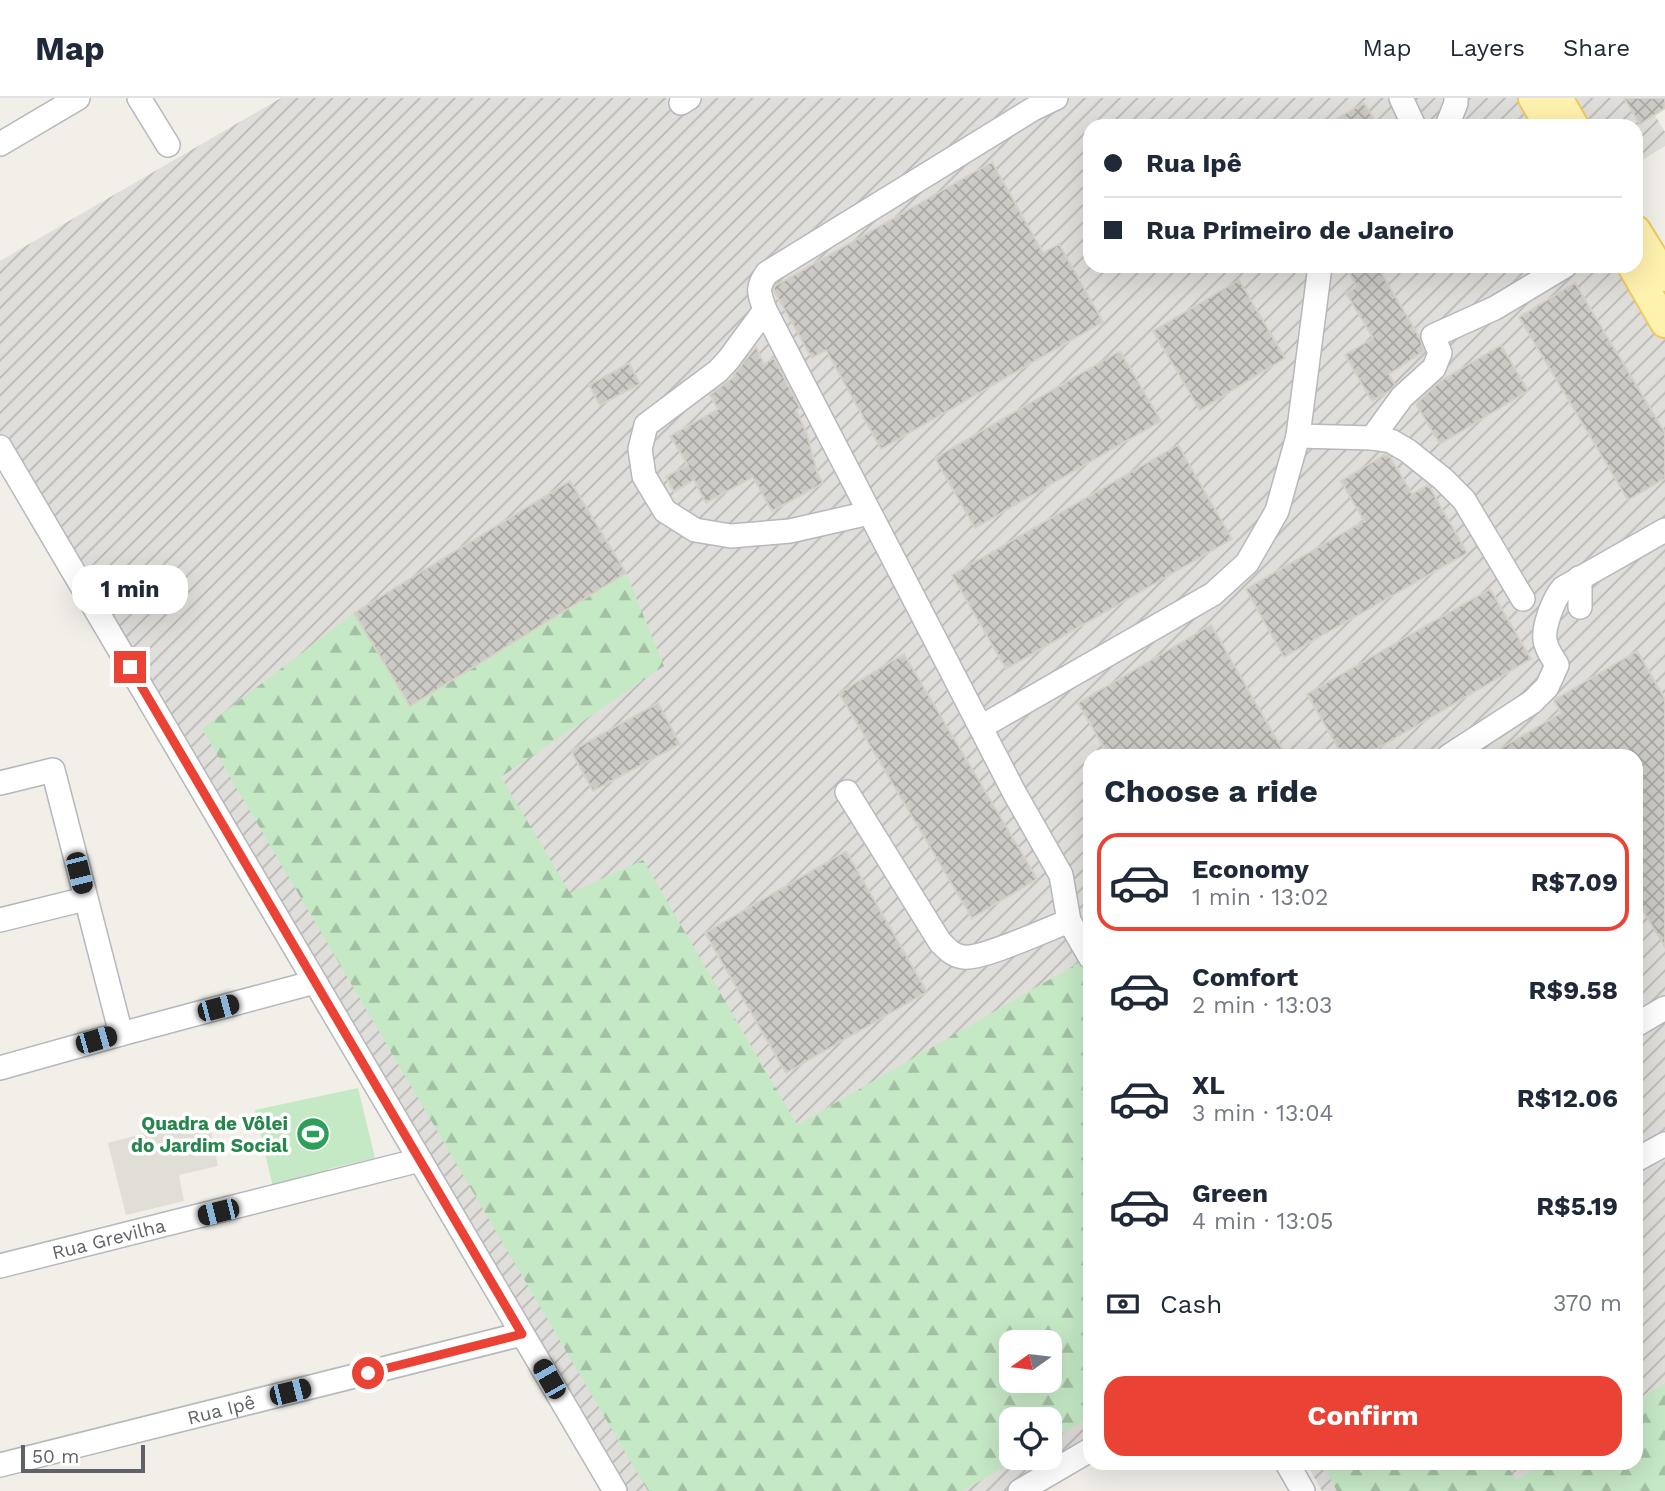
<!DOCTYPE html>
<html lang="en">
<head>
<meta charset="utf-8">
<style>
  :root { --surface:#fff; --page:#f6f6f7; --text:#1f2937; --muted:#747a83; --line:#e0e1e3; --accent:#ea4335 }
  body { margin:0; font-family:"Work Sans",sans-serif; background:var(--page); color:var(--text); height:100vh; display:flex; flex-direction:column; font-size:26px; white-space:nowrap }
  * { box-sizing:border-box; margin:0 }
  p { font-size:23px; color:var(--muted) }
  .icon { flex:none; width:38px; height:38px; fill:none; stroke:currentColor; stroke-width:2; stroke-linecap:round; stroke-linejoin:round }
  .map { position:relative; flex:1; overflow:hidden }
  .panel { position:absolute; left:1083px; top:651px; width:560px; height:721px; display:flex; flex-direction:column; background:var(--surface); border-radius:21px; box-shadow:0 7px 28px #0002 }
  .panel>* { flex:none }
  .hud { position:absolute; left:1083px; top:21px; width:560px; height:154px; border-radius:21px; box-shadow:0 7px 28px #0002; display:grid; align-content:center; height:154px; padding:0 21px; background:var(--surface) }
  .needle { width:46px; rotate:256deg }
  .buttons { position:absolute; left:999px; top:1232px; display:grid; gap:14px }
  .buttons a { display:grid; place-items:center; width:63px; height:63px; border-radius:14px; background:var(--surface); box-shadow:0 7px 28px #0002; font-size:35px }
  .scale { position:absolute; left:21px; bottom:18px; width:124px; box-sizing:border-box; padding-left:7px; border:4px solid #5f6368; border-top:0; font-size:19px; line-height:24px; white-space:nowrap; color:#5f6368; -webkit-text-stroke:5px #fff; paint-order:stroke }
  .end { position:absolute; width:32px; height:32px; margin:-16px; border:9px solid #ea4335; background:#fff; box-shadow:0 0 0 4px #fff }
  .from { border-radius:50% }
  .bubble { position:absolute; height:49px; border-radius:21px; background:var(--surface); box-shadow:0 7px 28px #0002; font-size:23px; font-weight:700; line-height:49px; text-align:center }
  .car { position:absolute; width:21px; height:42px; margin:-21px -10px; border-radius:9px; box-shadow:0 0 5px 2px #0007; background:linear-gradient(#222 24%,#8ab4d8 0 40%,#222 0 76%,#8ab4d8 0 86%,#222 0) }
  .hud b { display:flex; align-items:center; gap:24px; height:66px; font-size:26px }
  .hud b+b { border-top:2px solid var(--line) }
  .hud i { width:18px; height:18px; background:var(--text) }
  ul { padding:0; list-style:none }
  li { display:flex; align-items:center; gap:21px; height:98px; margin:0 14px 10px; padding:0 7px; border:4px solid transparent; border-radius:21px }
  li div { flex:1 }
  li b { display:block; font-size:26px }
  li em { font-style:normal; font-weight:700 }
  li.current { border-color:var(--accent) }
  li>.icon { width:63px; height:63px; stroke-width:1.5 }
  h2 { padding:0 21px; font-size:32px; line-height:84px }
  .pay { display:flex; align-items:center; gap:18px; height:77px; padding:0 21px; font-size:26px }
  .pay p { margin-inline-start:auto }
  .button { display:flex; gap:14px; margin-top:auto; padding:14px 21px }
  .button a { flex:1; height:80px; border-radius:21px; background:var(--accent); color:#fff; font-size:28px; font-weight:700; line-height:80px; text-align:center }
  header { display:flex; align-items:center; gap:42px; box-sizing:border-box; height:98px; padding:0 35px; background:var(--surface); border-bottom:2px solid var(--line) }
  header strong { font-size:33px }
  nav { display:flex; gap:38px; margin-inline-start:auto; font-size:24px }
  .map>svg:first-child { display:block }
  .industrial { fill:url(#industrial-furrows); fill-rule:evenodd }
  .education { fill:#e1ded6 }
  .forest { fill:url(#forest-firs); fill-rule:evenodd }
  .pitch { fill:#c5e8c5 }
  .building { fill:url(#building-cross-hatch); stroke:#d6d1c6; stroke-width:2 }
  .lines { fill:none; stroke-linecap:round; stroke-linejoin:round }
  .minor-casing { stroke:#b5b8bc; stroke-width:26 }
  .major-casing { stroke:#f2c960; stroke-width:32 }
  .minor { stroke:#fff; stroke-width:23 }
  .major { stroke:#fff2af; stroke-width:28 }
  .route { stroke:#ea4335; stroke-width:9 }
  .labels { text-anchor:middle; stroke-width:7; stroke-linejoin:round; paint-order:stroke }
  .leisure-label { font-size:19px; font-weight:bold; fill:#27864d; stroke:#fff; text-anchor:end }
  .street-label { font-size:19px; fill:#5f6368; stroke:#fff }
</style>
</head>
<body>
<header>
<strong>Map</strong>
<nav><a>Map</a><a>Layers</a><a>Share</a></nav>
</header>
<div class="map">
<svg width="1665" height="1393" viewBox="0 0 1665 1393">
  <defs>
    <pattern id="industrial-furrows" width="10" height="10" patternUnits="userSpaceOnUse" patternTransform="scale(1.75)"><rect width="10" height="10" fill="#e0deda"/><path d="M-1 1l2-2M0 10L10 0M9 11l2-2" fill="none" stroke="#b9b8b5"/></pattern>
    <pattern id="forest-firs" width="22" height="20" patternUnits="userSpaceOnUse" patternTransform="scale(1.75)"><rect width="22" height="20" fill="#c5e8c5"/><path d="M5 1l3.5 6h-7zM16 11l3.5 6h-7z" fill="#a3c0a4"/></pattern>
    <pattern id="building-cross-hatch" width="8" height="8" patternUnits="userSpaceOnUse" patternTransform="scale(1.75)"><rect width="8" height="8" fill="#cccac5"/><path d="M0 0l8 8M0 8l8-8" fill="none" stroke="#a9a8a4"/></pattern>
  </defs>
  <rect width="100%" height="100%" fill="#f1efe8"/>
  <path class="industrial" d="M 281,0 L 667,0 L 673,9 L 689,0 L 1533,0 L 1549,28 L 1090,28 L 1090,168 L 1632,168 L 1665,225 L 1665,1393 L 1322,1393 L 1306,1365 L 1636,1365 L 1636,658 L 1090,658 L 1090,1352 L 1020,1393 L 615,1393 L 0,349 L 0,163 ZM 1012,1244 L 1050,1244 L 1050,1283 L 1012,1283 ZM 1012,1321 L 1050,1321 L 1050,1360 L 1012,1360 Z
    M 1558,0 L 1665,0 L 1665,10 L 1655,17 L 1665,34 L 1665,48 L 1636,66 L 1636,28 L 1574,28 Z"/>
  <path class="education" d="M 208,1018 L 218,1068 L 179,1077 L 184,1103 L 126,1117 L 108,1045 Z"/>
  <path class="forest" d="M 626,475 L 664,568 L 501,679 L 570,795 L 643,762 L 797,1027 L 1080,864 L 1090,878 L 1090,1319 L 1050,1343 L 1050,1321 L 1012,1321 L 1012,1360 L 1020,1360 L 963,1393 L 648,1393 L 202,631 L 354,515 L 410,607 ZM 1012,1244 L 1050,1244 L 1050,1283 L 1012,1283 Z
    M 1665,1285 L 1665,1393 L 1337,1393 L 1321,1365 L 1506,1365 L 1516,1382 L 1543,1365 L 1636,1365 L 1636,1304 Z"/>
  <path class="pitch" d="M 358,990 L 375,1060 L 328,1071 L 328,1076 L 273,1089 L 255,1012 Z"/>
  <path class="building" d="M 1624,0 L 1665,0 L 1665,10 L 1640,26 Z
    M 1364,5 L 1378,28 L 1324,28 Z
    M 992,64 L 1043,155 L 1059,146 L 1103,224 L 881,351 L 826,252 L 812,260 L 774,193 L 774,190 L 775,188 Z
    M 1363,168 L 1377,168 L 1420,240 L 1424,253 L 1389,276 L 1395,287 L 1389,293 L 1372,303 L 1345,257 L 1373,240 L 1346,195 L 1357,189 L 1350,176 Z
    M 1239,182 L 1285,260 L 1200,312 L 1153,233 Z
    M 1575,185 L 1665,335 L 1665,380 L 1628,402 L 1519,219 Z
    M 1501,247 L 1528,293 L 1440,346 L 1416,306 L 1439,284 Z
    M 756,249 L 764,266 L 774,260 L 800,310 L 796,312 L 807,336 L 817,374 L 823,385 L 772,413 L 753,379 L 706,405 L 694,382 L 674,394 L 666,379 L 688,367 L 670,338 L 718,311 L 710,297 L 735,278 L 734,276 Z
    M 1120,253 L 1161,323 L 975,430 L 935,360 Z
    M 629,265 L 640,286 L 600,307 L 589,287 Z
    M 1178,347 L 1232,441 L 1006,571 L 952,477 Z
    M 1386,356 L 1390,359 L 1412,396 L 1428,387 L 1429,388 L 1467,455 L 1284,559 L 1246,491 L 1364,423 L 1341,383 Z
    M 570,383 L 626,475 L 410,608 L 354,515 Z
    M 1490,491 L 1531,561 L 1364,658 L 1343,658 L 1307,596 Z
    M 1211,527 L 1286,658 L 1109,658 L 1078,605 Z
    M 1637,553 L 1665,601 L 1665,849 L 1636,801 L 1636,658 L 1488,658 L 1561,615 L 1554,602 Z
    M 904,556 L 1037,781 L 972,820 L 839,595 Z
    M 658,605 L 680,646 L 593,693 L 571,653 Z
    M 846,753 L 927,894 L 786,975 L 705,835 Z"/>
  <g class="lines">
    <g class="minor-casing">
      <g id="minor">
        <path d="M 139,0 L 168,47"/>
        <path d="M 1056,0 L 1033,11 L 767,175 C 756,190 759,195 765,212 L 1015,696 L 1061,777 L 1069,823 L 1090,859"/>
        <path d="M 1401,0 L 1414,28"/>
        <path d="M 681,5 L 689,0"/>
        <path d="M 1447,28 L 1456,5 L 1456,0"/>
        <path d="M 0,46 L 78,0"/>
        <path d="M 765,212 L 729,261 L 718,273 L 646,327 L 640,351 L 644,378 L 665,413 L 695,432 L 731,438 L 790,433 L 869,415"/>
        <path d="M 1298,338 L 1372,340 L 1391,343 L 1408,353 L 1443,381 L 1464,402 L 1523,501"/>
        <path d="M 1372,340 L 1402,299 L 1434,270 L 1440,255 L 1433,238 L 1495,210 L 1565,168"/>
        <path d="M 0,349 L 615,1393"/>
        <path d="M 1579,480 L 1580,488 L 1580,509"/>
        <path d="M 981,629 L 1213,496 L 1247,465 L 1277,413 L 1298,338 L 1320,168"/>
        <path d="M 1449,658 L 1532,604 L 1547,589 L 1557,567 C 1553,560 1546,551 1545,542 C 1543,528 1554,500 1563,490 L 1665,432"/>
        <path d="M 0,685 L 53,672 L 121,936"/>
        <path d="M 847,694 L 940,844 C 947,851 952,857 963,859 C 981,862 1048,831 1069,823"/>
        <path d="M 0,822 L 85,801"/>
        <path d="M 1636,927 L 1665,910"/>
        <path d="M 0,970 L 121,936 L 315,884"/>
        <path d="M 1636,1062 L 1665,1046"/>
        <path id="s1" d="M 0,1168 L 420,1062"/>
        <path d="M 1287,1365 L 1303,1393"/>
        <path id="s2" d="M 0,1367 L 522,1236"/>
        <path d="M 1020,1393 L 1090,1352"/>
      </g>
    </g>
    <g class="major-casing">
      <path id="major" d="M 1533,0 L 1549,28
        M 1558,0 L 1574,28
        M 1636,132 L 1665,179
        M 1632,168 L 1665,225"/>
    </g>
    <use href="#minor" class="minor"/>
    <use href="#major" class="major"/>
  </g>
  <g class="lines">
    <path class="route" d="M 130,569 L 522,1236 L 368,1275"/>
  </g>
  <defs>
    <g id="stadium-disc" transform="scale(1.75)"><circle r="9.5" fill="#2e9e5b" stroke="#fff"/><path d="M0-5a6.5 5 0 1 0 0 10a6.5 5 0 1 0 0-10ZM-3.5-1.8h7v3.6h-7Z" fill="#fff"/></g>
  </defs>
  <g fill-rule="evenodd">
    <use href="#stadium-disc" x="313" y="1036"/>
  </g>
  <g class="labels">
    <g class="leisure-label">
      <text x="288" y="1032">Quadra de Vôlei<tspan x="288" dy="22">do Jardim Social</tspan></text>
    </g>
    <g class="street-label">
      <text dy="7" stroke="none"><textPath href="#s1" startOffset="112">Rua Grevilha</textPath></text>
      <text dy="7" stroke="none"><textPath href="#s2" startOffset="228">Rua Ipê</textPath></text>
    </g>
  </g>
</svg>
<div class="buttons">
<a><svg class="needle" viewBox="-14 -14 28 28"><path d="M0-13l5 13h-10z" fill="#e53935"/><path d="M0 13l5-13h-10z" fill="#747a83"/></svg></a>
<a><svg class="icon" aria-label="locate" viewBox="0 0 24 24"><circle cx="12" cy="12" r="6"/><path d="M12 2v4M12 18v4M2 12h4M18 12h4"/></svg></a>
</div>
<div class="scale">50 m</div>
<i class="end from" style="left:368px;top:1275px"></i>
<i class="end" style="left:130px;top:569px"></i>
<div class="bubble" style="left:72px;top:467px;width:116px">1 min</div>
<i class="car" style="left:79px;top:775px;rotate:166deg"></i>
<i class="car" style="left:218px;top:910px;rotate:75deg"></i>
<i class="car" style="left:96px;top:942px;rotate:74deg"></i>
<i class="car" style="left:218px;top:1114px;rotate:256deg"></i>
<i class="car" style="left:549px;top:1281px;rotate:330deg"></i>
<i class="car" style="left:290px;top:1294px;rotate:76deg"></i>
<div class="hud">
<b><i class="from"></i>Rua Ipê</b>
<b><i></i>Rua Primeiro de Janeiro</b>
</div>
<section class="panel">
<h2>Choose a ride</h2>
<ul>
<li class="current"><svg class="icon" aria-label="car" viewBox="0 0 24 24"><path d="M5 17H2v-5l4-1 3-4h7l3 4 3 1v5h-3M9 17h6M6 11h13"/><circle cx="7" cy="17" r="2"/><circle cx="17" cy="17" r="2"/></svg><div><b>Economy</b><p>1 min · 13:02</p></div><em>R$7.09</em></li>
<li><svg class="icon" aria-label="car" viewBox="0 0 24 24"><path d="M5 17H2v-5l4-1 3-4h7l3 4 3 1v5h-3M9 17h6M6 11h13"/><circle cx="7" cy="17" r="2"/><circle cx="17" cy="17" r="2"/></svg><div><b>Comfort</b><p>2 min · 13:03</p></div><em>R$9.58</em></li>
<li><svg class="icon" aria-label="car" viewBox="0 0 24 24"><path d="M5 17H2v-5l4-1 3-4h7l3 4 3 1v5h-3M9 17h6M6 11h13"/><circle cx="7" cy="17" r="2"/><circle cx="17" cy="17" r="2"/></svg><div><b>XL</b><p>3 min · 13:04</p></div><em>R$12.06</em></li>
<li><svg class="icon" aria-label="car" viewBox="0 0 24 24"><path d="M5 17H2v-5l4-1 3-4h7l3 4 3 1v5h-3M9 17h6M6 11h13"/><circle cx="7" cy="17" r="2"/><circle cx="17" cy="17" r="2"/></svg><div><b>Green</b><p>4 min · 13:05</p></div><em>R$5.19</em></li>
</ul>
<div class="pay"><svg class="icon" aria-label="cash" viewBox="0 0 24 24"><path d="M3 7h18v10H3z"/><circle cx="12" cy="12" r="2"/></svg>Cash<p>370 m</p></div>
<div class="button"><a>Confirm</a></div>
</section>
</div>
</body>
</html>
